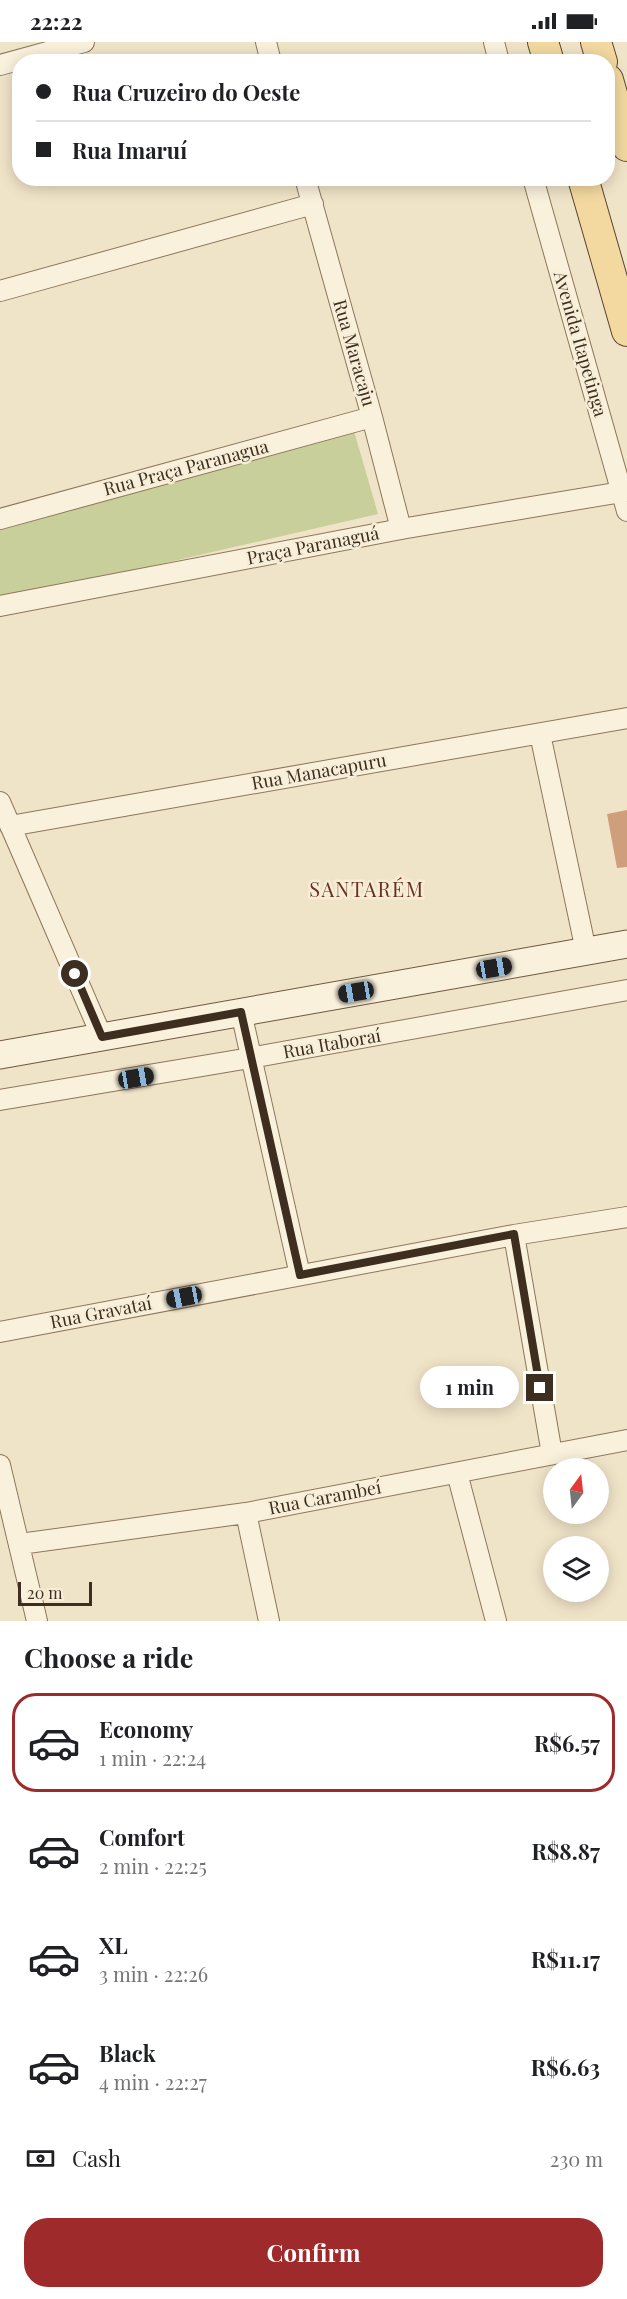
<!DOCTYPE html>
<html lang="en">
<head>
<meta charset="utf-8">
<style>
  :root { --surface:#fff; --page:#f6f6f6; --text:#202124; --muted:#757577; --line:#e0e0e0; --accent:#9e2a2b }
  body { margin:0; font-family:"Playfair Display",serif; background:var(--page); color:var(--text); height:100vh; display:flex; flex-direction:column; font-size:22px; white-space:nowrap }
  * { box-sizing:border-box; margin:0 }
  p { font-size:20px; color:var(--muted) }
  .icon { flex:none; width:33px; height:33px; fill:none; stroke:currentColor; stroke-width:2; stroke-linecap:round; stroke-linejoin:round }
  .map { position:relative; height:1579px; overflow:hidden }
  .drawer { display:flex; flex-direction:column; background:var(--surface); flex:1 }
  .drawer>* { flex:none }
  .banner { position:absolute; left:12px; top:12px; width:603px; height:132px; border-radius:24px; box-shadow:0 3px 15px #0003; display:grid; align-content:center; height:132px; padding:0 24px; background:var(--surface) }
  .needle { width:39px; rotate:15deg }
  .buttons { position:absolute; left:543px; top:1416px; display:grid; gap:12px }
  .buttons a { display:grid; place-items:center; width:66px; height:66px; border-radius:50%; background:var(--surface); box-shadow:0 3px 15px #0003; font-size:30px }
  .scale { position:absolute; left:18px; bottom:15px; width:74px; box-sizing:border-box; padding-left:6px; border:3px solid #3d2e20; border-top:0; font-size:16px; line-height:21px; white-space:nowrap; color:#3d2e20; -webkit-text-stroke:4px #f7eed8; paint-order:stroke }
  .end { position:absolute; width:27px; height:27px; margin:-14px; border:8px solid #3d2e20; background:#fff; box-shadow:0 0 0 3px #fff }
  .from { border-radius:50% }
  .bubble { position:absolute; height:42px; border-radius:21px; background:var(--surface); box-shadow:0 3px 15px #0003; font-size:20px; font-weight:700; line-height:42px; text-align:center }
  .car { position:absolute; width:18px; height:36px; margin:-18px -9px; border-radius:8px; box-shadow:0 0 4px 2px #0007; background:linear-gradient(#222 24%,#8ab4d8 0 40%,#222 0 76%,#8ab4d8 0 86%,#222 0) }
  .banner b { display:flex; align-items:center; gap:21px; height:57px; font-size:22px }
  .banner b+b { border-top:2px solid var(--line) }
  .banner i { width:15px; height:15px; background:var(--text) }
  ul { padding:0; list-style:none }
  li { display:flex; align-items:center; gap:18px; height:99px; margin:0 12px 9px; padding:0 12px; border:3px solid transparent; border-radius:24px }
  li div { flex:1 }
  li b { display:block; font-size:22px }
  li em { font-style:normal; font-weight:700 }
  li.on { border-color:var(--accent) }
  li>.icon { width:54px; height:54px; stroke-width:1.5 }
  h2 { padding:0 24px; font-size:27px; line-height:72px }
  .pay { display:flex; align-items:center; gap:15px; height:66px; padding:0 24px; font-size:22px }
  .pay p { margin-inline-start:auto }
  .button { display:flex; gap:12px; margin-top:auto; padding:12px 24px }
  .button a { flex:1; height:69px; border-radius:24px; background:var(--accent); color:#fff; font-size:24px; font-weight:700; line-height:69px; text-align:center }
  .status { display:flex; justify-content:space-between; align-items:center; height:42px; padding:0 30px; background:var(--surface); direction:ltr }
  .status svg { height:16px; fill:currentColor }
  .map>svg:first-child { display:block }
  .green { fill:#c9cf9b }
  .building { fill:#cf9f7d }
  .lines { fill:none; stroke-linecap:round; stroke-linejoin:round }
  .street-casing { stroke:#8d765c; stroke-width:22 }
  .secondary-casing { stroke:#6f573f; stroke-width:29 }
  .primary-casing { stroke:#5b4430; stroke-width:32 }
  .street { stroke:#faf1dc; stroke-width:20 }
  .secondary { stroke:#faf1dc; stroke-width:27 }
  .primary { stroke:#f3d9a0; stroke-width:30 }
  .route { stroke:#3d2e20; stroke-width:8 }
  .labels { text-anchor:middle; stroke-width:5; stroke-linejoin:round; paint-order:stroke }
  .street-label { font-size:18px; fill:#3d2e20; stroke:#f7eed8 }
  .neighbourhood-label { font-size:20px; letter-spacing:1.5px; fill:#6b2e1e; stroke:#f7eed8 }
</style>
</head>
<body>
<div class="status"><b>22:22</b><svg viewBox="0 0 49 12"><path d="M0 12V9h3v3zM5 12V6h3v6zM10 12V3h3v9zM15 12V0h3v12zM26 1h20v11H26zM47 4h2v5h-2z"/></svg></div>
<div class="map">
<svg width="627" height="1579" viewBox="0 0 627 1579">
  <rect width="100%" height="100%" fill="#f0e4c8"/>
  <path class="green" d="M 352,382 L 378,472 L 0,559 L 0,484 Z"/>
  <path class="building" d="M 627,768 L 627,825 L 617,826 L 607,772 Z"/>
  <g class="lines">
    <g class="street-casing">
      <path id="street" d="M 266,0 L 271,20
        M 494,0 L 499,20
        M 0,23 L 84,0
        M 305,136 L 372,375 L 401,487
        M 533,136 L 627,469
        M 0,249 L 313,162
        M 0,477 L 372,375
        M 0,564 L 401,487 L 627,449
        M 540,692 L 586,909
        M 0,760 L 102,995
        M 10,784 L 627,676
        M 241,970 L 300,1233
        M 0,1058 L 250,1016 L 627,948
        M 514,1193 L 552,1412
        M 0,1290 L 514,1193 L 627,1175
        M 0,1423 L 37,1579
        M 457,1431 L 496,1579
        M 246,1471 L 269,1579
        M 20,1502 L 246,1471 L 627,1398"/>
    </g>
    <g class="secondary-casing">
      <path id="secondary" d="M 0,1013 L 627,902"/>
    </g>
    <g class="primary-casing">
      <path id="primary" d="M 543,0 L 549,20
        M 596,0 L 602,20
        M 608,38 L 627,104
        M 583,136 L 627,289"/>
    </g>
    <use href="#street" class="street"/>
    <use href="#secondary" class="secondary"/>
    <use href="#primary" class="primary"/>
  </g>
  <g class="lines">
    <path class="route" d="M 75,932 L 102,995 L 241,970 L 300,1233 L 514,1192 L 540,1346"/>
  </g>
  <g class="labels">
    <g class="street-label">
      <text transform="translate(580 302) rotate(74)" y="6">Avenida Itapetinga</text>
      <text transform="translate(354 311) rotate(74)" y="6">Rua Maracaju</text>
      <text transform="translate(186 426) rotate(-15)" y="6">Rua Praça Paranagua</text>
      <text transform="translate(313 504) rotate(-11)" y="6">Praça Paranaguá</text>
      <text transform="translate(319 730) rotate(-10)" y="6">Rua Manacapuru</text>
      <text transform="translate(332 1002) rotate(-10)" y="6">Rua Itaboraí</text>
      <text transform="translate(101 1271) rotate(-11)" y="6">Rua Gravataí</text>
      <text transform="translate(325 1456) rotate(-11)" y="6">Rua Carambeí</text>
    </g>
    <g class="neighbourhood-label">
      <text x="367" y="855">SANTARÉM</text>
    </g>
  </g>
</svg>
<div class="buttons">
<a><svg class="needle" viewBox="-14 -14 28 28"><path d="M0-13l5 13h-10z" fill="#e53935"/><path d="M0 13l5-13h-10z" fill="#757577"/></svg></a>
<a><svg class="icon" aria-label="layers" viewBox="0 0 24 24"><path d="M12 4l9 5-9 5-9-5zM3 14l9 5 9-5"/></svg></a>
</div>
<div class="scale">20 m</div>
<i class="end from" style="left:75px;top:932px"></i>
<i class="end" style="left:540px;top:1346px"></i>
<div class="bubble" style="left:420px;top:1324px;width:99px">1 min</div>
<i class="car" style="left:494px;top:926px;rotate:80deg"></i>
<i class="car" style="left:356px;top:950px;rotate:260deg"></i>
<i class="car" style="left:136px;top:1036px;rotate:80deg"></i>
<i class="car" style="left:184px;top:1255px;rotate:259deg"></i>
<div class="banner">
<b><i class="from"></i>Rua Cruzeiro do Oeste</b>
<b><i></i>Rua Imaruí</b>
</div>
</div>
<section class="drawer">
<h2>Choose a ride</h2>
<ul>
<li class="on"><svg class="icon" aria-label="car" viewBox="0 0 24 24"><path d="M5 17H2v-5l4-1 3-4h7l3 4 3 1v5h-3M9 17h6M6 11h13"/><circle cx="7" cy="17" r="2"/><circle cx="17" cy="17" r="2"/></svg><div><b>Economy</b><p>1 min · 22:24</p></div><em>R$6.57</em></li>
<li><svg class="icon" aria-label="car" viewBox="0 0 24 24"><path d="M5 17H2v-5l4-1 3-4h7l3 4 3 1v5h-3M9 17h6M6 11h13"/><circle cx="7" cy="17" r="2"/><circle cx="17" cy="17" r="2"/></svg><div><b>Comfort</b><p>2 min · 22:25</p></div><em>R$8.87</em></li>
<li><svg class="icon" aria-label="car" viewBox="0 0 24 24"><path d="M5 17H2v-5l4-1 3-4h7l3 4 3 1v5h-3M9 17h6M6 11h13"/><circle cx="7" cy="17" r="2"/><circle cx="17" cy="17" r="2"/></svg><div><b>XL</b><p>3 min · 22:26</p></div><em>R$11.17</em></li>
<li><svg class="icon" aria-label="car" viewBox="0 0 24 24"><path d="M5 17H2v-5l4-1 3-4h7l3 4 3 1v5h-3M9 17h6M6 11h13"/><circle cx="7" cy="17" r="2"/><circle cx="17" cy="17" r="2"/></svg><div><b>Black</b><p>4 min · 22:27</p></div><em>R$6.63</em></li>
</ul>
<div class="pay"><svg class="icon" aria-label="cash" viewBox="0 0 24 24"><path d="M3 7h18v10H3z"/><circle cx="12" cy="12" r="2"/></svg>Cash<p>230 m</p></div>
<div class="button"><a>Confirm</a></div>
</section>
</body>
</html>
